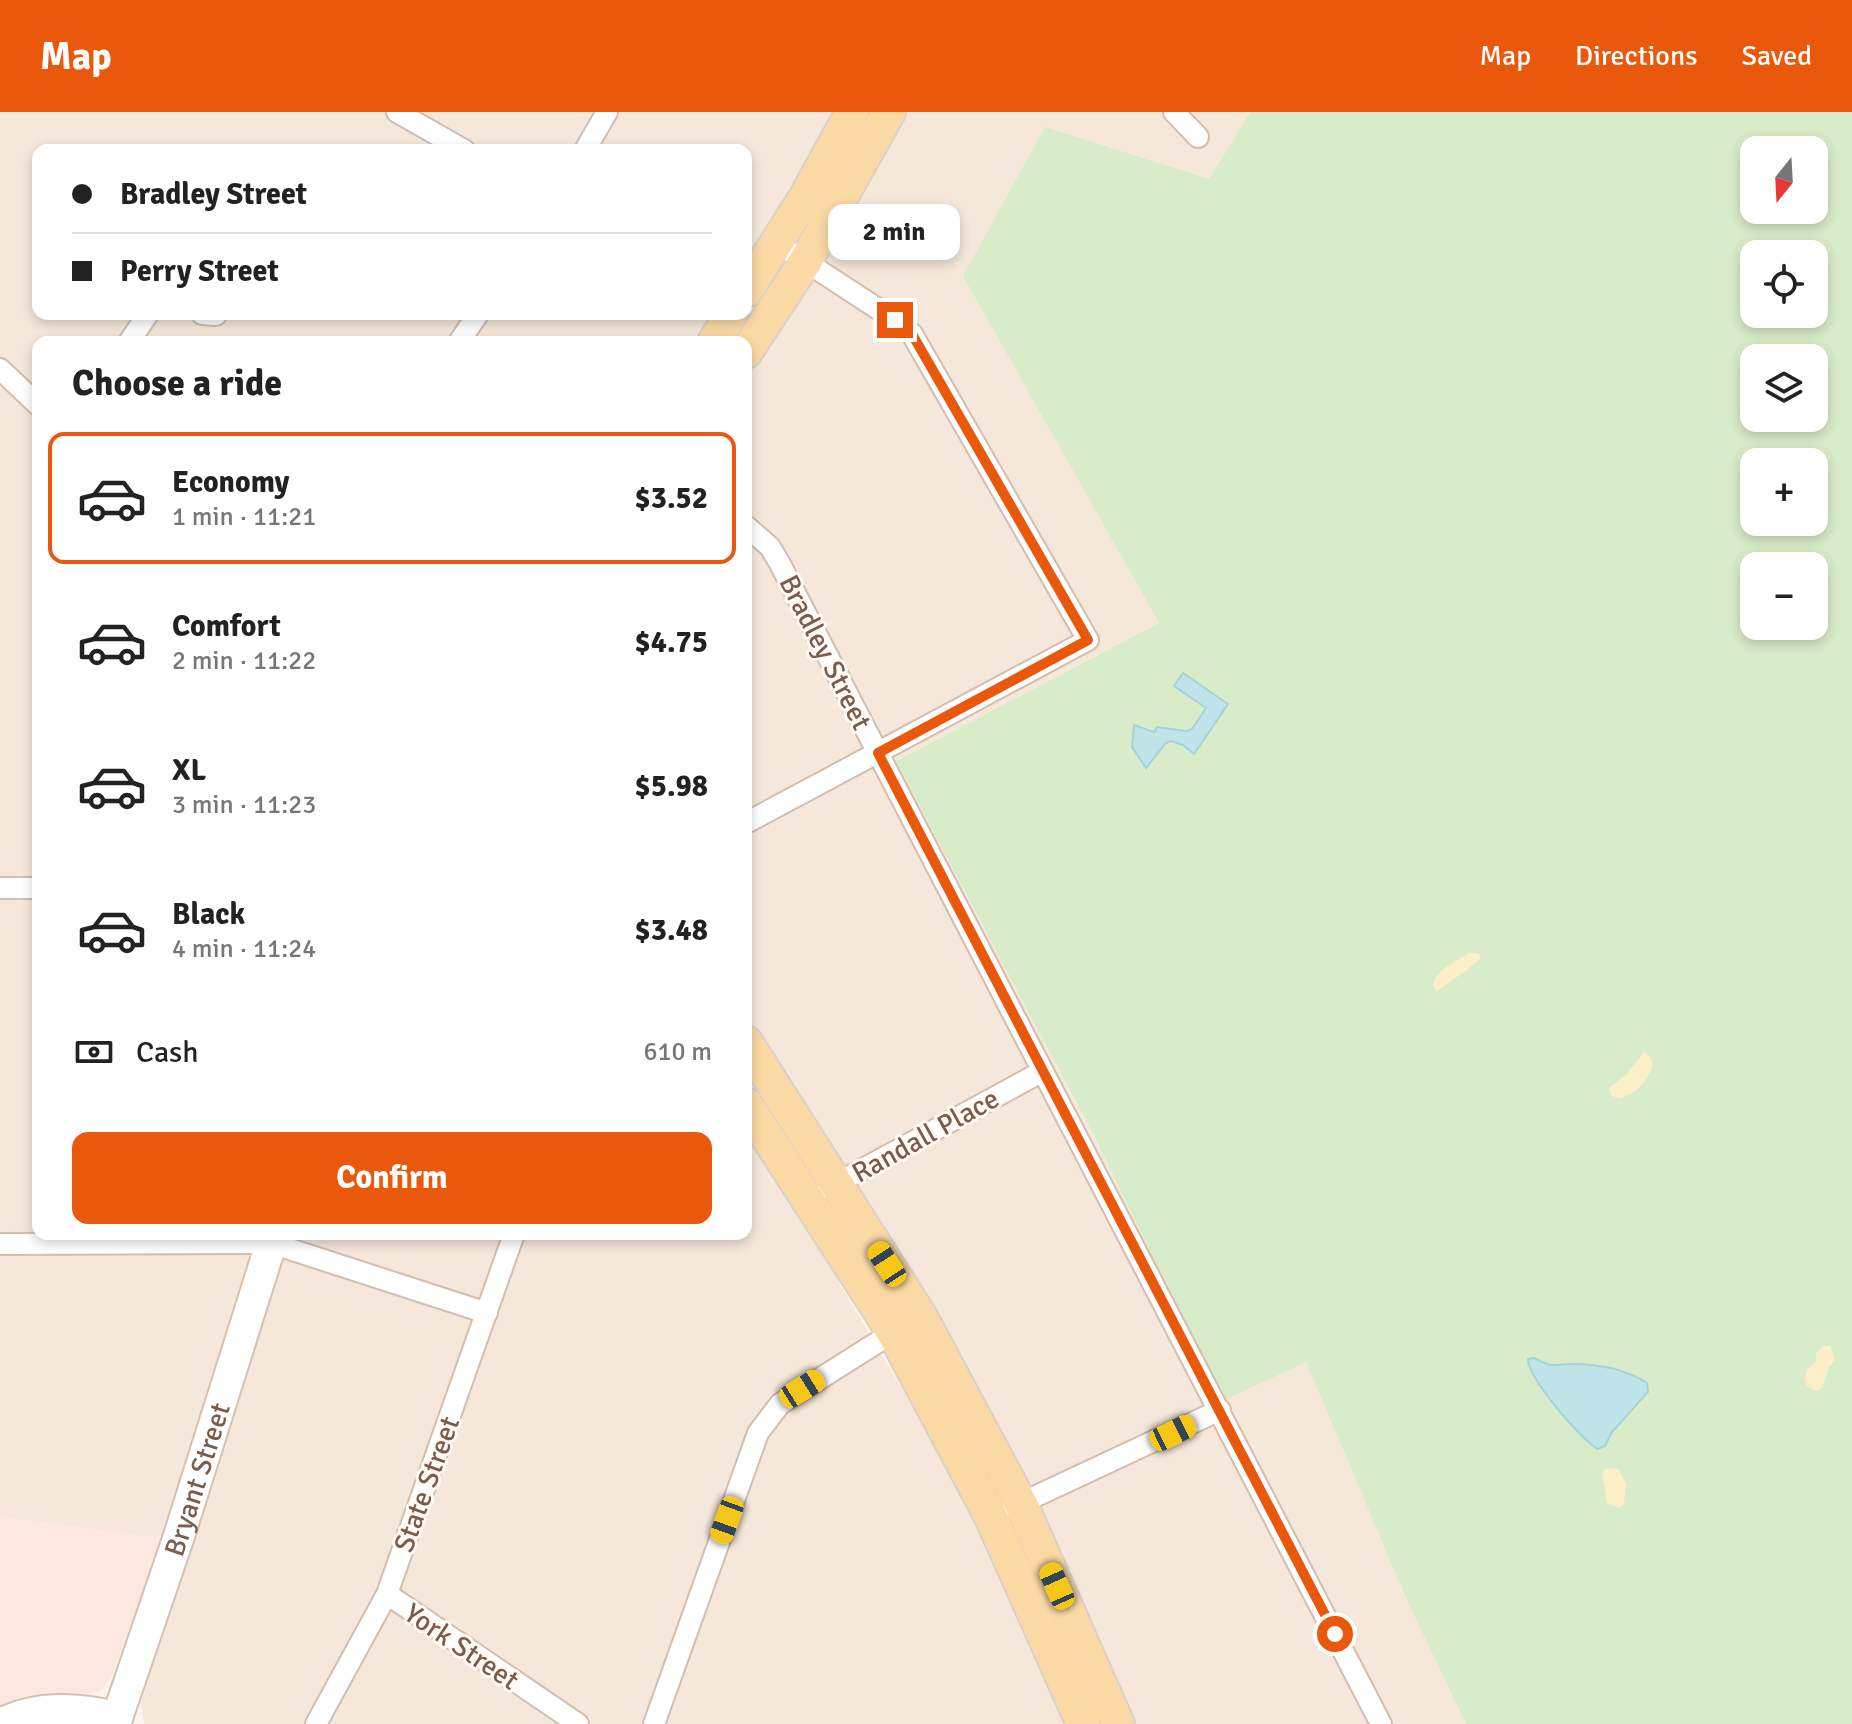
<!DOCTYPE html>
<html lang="en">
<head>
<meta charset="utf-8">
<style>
  :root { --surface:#fff; --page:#f6f6f6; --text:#222; --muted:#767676; --line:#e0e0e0; --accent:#ea580c }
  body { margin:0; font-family:Signika,sans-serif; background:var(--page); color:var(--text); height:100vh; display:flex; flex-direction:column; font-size:30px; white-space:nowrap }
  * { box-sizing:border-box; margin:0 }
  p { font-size:26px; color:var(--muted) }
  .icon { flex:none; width:44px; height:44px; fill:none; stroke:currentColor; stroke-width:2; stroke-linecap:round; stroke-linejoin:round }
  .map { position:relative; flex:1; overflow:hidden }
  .drawer { position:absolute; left:32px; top:224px; width:720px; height:904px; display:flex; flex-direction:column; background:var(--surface); border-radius:16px; box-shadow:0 4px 12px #0003 }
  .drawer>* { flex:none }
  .banner { position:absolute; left:32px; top:32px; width:720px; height:176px; border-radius:16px; box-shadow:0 4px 12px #0003; display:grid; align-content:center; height:176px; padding:0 40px; background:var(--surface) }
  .needle { width:52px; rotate:198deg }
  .tools { position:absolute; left:1740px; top:24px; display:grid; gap:16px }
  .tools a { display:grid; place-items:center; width:88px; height:88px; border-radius:16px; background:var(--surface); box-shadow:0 4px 12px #0003; font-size:40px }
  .end { position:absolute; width:36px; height:36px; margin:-18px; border:10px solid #ea580c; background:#fff; box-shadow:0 0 0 4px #fff }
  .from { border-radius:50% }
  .bubble { position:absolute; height:56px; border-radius:16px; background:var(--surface); box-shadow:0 4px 12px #0003; font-size:26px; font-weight:700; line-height:56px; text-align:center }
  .car { position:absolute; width:24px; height:48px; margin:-24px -12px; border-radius:10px; box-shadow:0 0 6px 2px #0007; background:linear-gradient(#f5c518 24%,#345 0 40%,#f5c518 0 76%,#345 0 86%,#f5c518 0) }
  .banner b { display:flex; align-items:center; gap:28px; height:76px; font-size:30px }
  .banner b+b { border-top:2px solid var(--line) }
  .banner i { width:20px; height:20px; background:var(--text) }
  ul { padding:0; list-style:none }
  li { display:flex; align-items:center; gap:24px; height:132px; margin:0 16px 12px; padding:0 24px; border:4px solid transparent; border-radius:16px }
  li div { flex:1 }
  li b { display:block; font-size:30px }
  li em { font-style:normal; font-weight:700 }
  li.active { border-color:var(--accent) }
  li>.icon { width:72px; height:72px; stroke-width:1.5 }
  h2 { padding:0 40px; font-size:36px; line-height:96px }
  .pay { display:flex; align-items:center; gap:20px; height:88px; padding:0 40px; font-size:30px }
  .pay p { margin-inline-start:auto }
  .button { display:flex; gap:16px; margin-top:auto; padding:16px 40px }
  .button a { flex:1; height:92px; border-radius:16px; background:var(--accent); color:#fff; font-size:32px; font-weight:700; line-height:92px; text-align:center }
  header { display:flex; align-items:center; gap:48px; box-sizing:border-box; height:112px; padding:0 40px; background:var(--accent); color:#fff }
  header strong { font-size:38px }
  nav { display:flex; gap:44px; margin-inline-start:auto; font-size:28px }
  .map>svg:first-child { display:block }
  .residential { fill:#f5e8da }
  .commercial { fill:#fde8e0 }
  .green { fill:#d8ecc9; fill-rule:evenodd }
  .sand { fill:#fcefc7 }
  .water { fill:#bfe3e8; stroke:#a5d3da; stroke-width:2 }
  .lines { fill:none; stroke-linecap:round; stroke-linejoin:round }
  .minor-casing { stroke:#d1beb0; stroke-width:24 }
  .secondary-casing { stroke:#d6c0b0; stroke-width:34 }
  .primary-casing { stroke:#dad1cd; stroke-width:36 }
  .minor { stroke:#fff; stroke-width:20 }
  .secondary { stroke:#fff; stroke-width:30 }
  .primary { stroke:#fbd9a5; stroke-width:32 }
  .route { stroke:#ea580c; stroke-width:10 }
  .labels { text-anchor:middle; stroke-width:6; stroke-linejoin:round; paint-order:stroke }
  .street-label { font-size:28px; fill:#7a5c4d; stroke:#fffaf3 }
</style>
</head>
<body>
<header>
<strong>Map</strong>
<nav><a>Map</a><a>Directions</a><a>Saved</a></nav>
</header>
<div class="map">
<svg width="1852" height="1612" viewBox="0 0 1852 1612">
  <rect width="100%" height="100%" fill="#fdf6ec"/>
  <path class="residential" d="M 0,0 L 844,0 L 746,169 L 746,38 L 38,38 L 38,202 L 724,202 L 706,230 L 38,230 L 38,1122 L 256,1122 L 162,1427 L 0,1405 Z
    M 896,0 L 1250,0 L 1209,67 L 963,163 L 1159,511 L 896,649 L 1096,1028 L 1221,1289 L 1306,1249 L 1408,1491 L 1466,1612 L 1130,1612 L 746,904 L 746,256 Z
    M 746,1014 L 989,1423 L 1071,1612 L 144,1612 L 141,1591 L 284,1122 L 746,1122 Z"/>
  <path class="commercial" d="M 0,1405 L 162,1427 L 114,1558 L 108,1570 L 98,1580 L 47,1585 L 0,1599 Z"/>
  <path class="green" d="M 1250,0 L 1852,0 L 1852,1612 L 1466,1612 L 1408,1491 L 1306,1250 L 1222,1289 L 1096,1028 L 896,649 L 1159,511 L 963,164 L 1045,15 L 1209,67 ZM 1754,38 L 1814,38 L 1814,98 L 1754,98 ZM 1754,142 L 1814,142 L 1814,202 L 1754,202 ZM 1754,246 L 1814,246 L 1814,306 L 1754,306 ZM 1754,350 L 1814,350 L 1814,410 L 1754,410 ZM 1754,454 L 1814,454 L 1814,514 L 1754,514 Z"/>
  <path class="sand" d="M 1469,841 L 1478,841 L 1481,846 C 1477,851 1445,874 1437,879 L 1433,875 C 1435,857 1455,851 1469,841 Z
    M 1644,940 L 1649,943 L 1653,952 C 1647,970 1638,981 1619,987 L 1611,983 L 1609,976 L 1626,963 Z
    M 1822,1234 L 1830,1234 L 1835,1248 L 1829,1255 L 1822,1276 L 1817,1279 L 1807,1274 L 1804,1267 L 1808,1256 L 1816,1250 L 1816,1242 Z
    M 1613,1356 L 1619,1358 L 1626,1372 L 1624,1392 L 1619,1396 L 1607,1391 L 1602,1361 L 1606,1357 Z"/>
  <path class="water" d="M 1183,561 L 1228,592 L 1194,642 L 1183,633 L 1170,629 L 1165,632 L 1146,656 L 1132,635 L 1134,613 L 1154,620 L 1157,615 L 1186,619 L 1192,617 L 1206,596 L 1174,574 Z
    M 1534,1246 C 1555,1257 1551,1252 1571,1252 C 1598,1252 1624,1256 1647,1271 L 1648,1280 L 1612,1320 L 1605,1334 L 1598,1337 C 1581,1328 1528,1266 1528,1247 Z"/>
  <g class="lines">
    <g class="minor-casing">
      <path id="minor" d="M 397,0 L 464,38
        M 1174,0 L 1198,25
        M 585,38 L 607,0
        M 202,202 L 216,203
        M 129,230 L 148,202
        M 459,230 L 478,202
        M 0,257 L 38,293
        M 746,414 L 770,435 L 780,452 L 1381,1612
        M 746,711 L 1088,528 L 912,222 L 895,208 L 777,131
        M 0,776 L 38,776
        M 828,1076 L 1043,959
        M 0,1132 L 271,1131 L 487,1201
        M 1013,1395 L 1220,1298
        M 387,1482 L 578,1612
        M 316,1612 L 387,1482 L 514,1122
        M 654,1612 L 758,1321 L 780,1292 L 900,1216"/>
    </g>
    <g class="secondary-casing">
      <g id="secondary">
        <path d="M 0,1612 C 38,1593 77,1596 117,1605"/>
        <path id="s1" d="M 115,1612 L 179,1424 L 274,1122"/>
      </g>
    </g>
    <g class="primary-casing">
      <path id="primary" d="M 746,179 L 806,84 L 852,0
        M 714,230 L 731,202
        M 746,240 L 805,150 L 889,0
        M 746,930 L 921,1205 L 1021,1392 L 1118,1612
        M 746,992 L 893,1220 L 991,1405 L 1083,1612"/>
    </g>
    <use href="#minor" class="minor"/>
    <use href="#secondary" class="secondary"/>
    <use href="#primary" class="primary"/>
  </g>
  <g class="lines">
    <path class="route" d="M 895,208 L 912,222 L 1088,528 L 878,641 L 1335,1522"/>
  </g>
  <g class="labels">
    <g class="street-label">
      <text transform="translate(826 540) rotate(63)" y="10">Bradley Street</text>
      <text transform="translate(925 1023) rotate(-29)" y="10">Randall Place</text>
      <text dy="10" stroke="none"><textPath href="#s1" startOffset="258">Bryant Street</textPath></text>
      <text transform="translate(426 1372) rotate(-70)" y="10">State Street</text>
      <text transform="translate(462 1534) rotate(34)" y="10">York Street</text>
    </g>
  </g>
</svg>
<div class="tools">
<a><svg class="needle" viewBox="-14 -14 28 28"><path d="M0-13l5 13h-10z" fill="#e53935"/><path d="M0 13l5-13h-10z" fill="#767676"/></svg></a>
<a><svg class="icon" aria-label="locate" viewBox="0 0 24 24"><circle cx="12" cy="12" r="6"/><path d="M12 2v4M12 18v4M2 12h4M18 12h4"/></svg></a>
<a><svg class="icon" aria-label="layers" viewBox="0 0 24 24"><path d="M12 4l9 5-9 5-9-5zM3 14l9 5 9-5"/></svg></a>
<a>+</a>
<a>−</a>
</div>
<i class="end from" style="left:1335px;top:1522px"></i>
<i class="end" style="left:895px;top:208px"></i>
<div class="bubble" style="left:828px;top:92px;width:132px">2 min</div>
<i class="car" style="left:887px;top:1152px;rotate:327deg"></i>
<i class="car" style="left:802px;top:1277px;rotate:58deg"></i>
<i class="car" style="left:1173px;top:1321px;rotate:64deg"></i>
<i class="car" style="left:727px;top:1408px;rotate:200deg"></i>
<i class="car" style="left:1057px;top:1474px;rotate:336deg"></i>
<div class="banner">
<b><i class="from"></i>Bradley Street</b>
<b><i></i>Perry Street</b>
</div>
<section class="drawer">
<h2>Choose a ride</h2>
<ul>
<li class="active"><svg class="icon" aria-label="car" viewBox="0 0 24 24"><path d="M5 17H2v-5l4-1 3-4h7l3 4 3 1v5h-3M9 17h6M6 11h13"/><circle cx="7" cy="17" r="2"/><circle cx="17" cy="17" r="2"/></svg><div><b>Economy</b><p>1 min · 11:21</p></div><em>$3.52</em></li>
<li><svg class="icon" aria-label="car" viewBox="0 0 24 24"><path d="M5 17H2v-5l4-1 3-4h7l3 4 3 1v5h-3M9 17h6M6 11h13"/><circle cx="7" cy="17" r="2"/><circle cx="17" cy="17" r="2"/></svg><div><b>Comfort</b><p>2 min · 11:22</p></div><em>$4.75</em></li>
<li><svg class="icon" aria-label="car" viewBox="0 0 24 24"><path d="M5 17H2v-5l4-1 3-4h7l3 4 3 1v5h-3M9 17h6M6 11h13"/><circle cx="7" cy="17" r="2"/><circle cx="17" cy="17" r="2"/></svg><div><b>XL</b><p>3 min · 11:23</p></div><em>$5.98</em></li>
<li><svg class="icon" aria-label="car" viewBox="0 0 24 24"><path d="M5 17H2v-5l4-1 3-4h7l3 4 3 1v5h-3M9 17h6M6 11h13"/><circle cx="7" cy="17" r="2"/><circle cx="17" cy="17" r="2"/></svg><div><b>Black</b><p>4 min · 11:24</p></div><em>$3.48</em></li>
</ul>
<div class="pay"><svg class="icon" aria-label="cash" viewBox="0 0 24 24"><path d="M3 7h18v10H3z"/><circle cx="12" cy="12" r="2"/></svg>Cash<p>610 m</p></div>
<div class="button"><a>Confirm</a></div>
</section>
</div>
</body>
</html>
